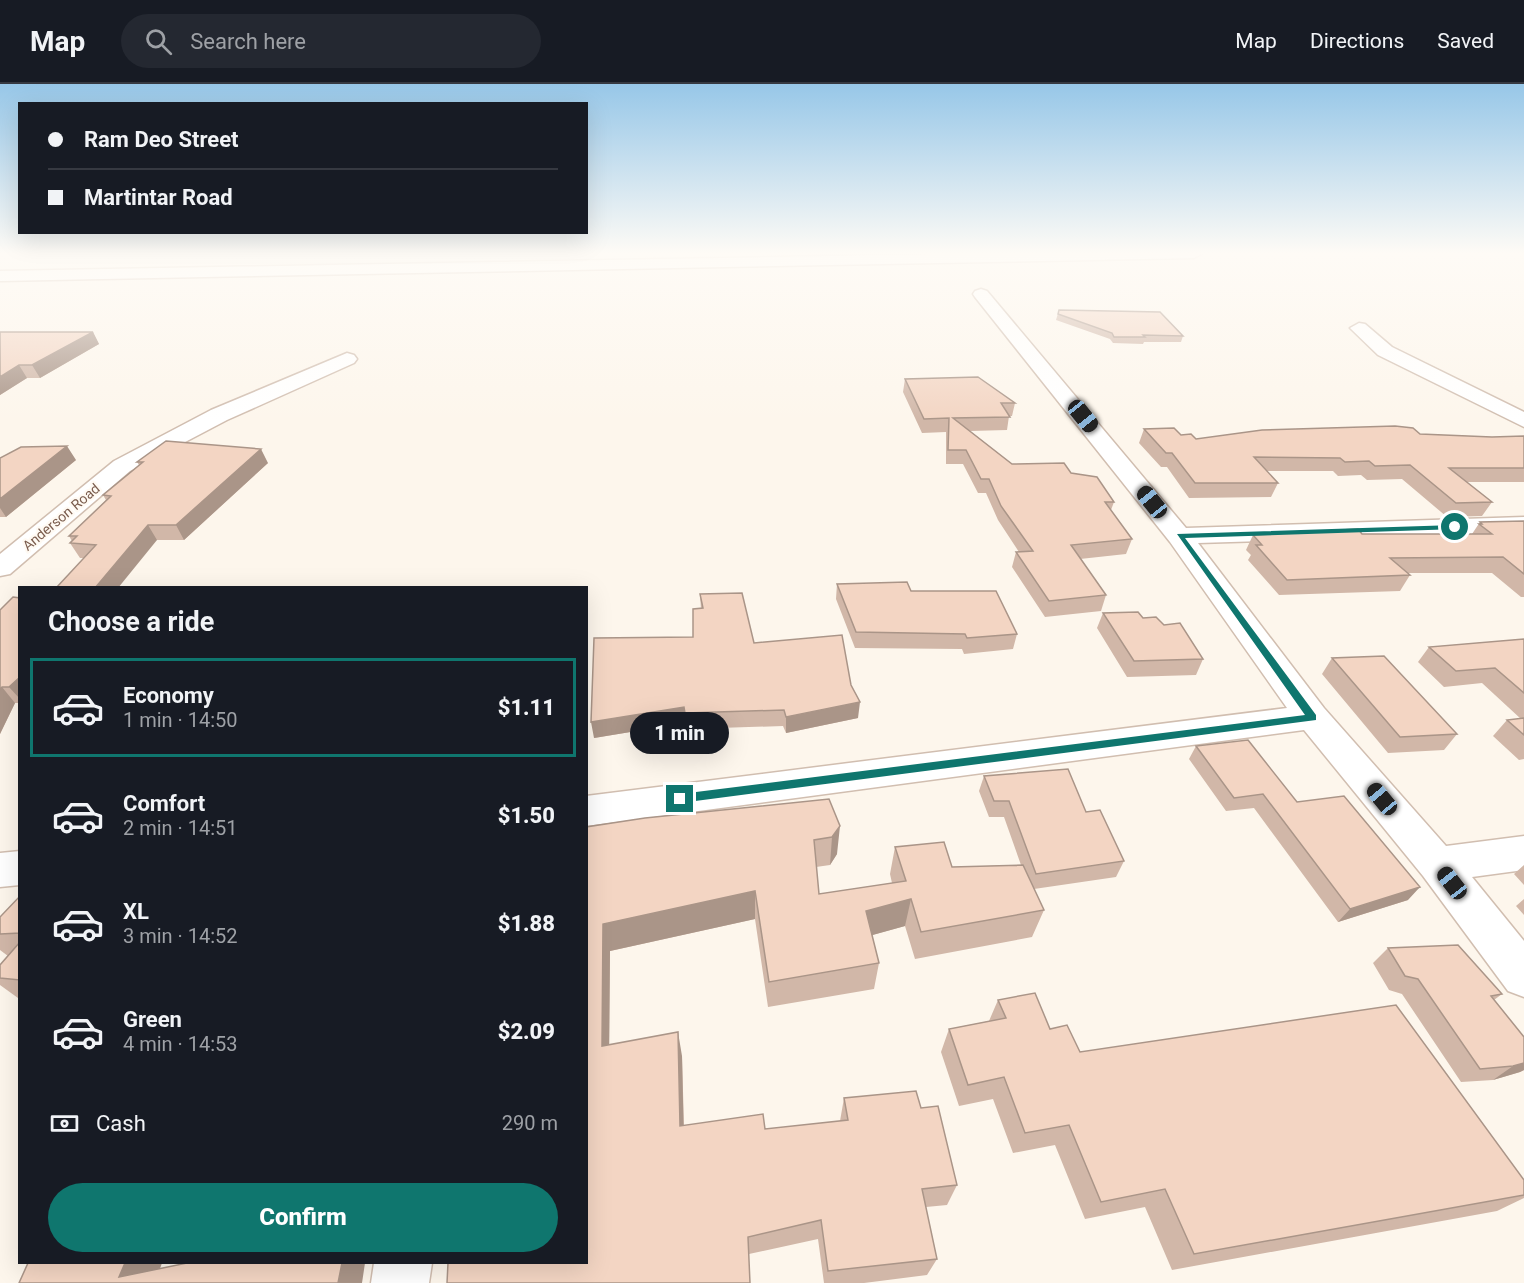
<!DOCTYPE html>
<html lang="en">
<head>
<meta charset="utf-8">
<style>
  :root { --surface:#171b24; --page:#242831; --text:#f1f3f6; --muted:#9ea1a6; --line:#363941; --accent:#0f766e }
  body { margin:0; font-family:Roboto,sans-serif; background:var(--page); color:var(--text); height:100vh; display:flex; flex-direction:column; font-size:22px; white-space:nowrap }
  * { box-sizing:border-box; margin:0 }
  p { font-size:20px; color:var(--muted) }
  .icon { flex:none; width:33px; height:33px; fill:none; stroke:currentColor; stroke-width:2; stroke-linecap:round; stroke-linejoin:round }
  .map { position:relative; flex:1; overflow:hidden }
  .side { position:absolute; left:18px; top:502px; width:570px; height:678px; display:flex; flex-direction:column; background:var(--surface); border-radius:0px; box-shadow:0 6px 24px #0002 }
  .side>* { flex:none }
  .guide { position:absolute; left:18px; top:18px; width:570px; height:132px; border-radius:0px; box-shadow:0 6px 24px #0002; display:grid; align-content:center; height:132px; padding:0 30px; background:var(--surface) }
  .end { position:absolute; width:27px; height:27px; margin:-14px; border:8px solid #0f766e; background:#fff; box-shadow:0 0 0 3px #fff }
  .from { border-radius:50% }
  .bubble { position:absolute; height:42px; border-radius:21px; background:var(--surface); box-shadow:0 6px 24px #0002; font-size:20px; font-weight:800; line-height:42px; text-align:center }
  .car { position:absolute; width:18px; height:36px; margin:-18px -9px; border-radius:8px; box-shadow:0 0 4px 2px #0007; background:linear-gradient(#222 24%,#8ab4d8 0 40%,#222 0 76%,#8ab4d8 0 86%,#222 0) }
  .guide b { display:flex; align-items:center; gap:21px; height:57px; font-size:22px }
  .guide b+b { border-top:2px solid var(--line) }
  .guide i { width:15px; height:15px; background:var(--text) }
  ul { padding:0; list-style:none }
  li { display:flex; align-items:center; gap:18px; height:99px; margin:0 12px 9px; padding:0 18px; border:3px solid transparent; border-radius:0px }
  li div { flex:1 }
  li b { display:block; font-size:22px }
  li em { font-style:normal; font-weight:800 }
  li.selected { border-color:var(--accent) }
  li>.icon { width:54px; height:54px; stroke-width:1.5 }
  h2 { padding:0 30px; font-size:27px; line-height:72px }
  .pay { display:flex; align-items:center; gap:15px; height:66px; padding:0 30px; font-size:22px }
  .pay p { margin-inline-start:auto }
  .primary-button { display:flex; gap:12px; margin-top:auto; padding:12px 30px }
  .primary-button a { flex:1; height:69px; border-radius:36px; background:var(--accent); color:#fff; font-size:24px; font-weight:800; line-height:69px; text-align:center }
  header { display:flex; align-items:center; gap:36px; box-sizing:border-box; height:84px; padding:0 30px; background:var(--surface); border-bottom:2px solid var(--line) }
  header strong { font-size:28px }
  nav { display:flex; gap:33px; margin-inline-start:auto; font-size:21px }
  .search { width:420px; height:54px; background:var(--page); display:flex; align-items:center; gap:15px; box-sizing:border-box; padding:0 21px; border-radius:33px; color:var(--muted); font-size:22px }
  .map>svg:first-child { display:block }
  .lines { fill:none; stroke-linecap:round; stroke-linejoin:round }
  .minor-casing { stroke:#d1beb0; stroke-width:3 }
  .minor { fill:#fff; fill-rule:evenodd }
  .wall { fill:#d1b7a8 }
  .shaded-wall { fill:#aa9588 }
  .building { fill:#f3d5c3; stroke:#aa9588; stroke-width:1.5 }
  .route { fill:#0f766e }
  .labels { text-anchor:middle; stroke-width:4.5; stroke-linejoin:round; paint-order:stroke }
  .far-street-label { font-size:14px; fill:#7a5c4d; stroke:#fffaf3 }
</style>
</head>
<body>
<header>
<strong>Map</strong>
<div class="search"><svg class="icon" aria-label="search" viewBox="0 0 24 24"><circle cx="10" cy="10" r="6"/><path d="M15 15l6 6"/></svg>Search here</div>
<nav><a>Map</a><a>Directions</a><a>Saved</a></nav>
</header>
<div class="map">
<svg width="1524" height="1199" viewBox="0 0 1524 1199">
  <rect width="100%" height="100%" fill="#fdf6ec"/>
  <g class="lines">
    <g class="minor-casing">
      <path id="minor" d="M 939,170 L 1201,170 L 1194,174 L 0,197 L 0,187 Z
        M 981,205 L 987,207 L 1186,444 L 1524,433 L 1524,449 L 1198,459 L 1324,624 L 1446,762 L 1524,752 L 1524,786 L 1472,793 L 1524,857 L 1524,913 L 1508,907 L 1423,792 L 1304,646 L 586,742 L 586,712 L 1287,624 L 1170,458 L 975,213 L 973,210 L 975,207 Z
        M 1359,239 L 1365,240 L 1392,263 L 1524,328 L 1524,343 L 1378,271 L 1350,244 Z
        M 347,269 L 354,271 L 357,275 L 354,279 L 227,336 L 130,387 L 10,490 L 0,492 L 0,470 L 114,377 L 211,326 Z
        M 20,767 L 20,801 L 0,803 L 0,769 Z
        M 374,1179 L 432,1179 L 429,1199 L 371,1199 Z"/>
    </g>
    <use href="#minor" class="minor"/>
  </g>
  <path class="wall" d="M 1059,226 L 1183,252 L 1181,258 L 1144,258 L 1143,260 L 1113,259 L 1110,255 L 1056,236 Z
    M 0,248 L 93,248 L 99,260 L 40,294 L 27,294 L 0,311 Z
    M 905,295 L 1015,319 L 1012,332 L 1009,332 L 1007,346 L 970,347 L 1012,380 L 1071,389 L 1114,418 L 1111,426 L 1132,455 L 1126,470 L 1080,475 L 1106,511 L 1101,527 L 1045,533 L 1012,483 L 1016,468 L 1019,468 L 998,436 L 986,409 L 978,409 L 963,380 L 946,380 L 946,348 L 922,349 L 903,308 Z
    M 1144,345 L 1181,351 L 1196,355 L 1420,350 L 1492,353 L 1524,352 L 1524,398 L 1467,398 L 1492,418 L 1482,432 L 1447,433 L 1402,395 L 1367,396 L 1361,391 L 1338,392 L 1333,387 L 1267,387 L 1278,399 L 1271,413 L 1189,414 L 1167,383 L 1161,383 L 1139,359 Z
    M 0,374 L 76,376 L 6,433 L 0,433 Z
    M 137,378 L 268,379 L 184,456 L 157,456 L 84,474 L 80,474 L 70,459 L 72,457 L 69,452 L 106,416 L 103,411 L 139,381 Z
    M 1524,437 L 1524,513 L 1521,513 L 1492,489 L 1408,489 L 1410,491 L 1400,507 L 1279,511 L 1248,476 L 1251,471 L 1246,466 L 1253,451 L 1472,450 L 1480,438 Z
    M 837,500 L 911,507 L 1017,550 L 1013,565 L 964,570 L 962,565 L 855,564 L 836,515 Z
    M 700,510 L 754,559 L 858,634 L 786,649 L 783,642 L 687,645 L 685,639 L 594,654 L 693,553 L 701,525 Z
    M 20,514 L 20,619 L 15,619 L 0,650 L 0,526 Z
    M 1103,529 L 1143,534 L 1164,541 L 1203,575 L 1196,591 L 1127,593 L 1097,544 Z
    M 1524,555 L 1524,675 L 1519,676 L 1493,652 L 1507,636 L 1521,635 L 1482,599 L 1444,603 L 1418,578 L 1429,563 Z
    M 1332,574 L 1457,650 L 1444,666 L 1388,669 L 1322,590 Z
    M 1196,662 L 1297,718 L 1408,816 L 1338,838 L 1254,724 L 1226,727 L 1189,675 Z
    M 984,692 L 1086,728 L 1124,777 L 1116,793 L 1034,805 L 1044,826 L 1032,853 L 915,875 L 905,842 L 872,851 L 879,879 L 874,905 L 768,923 L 755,835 L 610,867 L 609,961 L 682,972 L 684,1042 L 765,1045 L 840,1037 L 844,1014 L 921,1024 L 957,1101 L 947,1121 L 926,1123 L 937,1175 L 927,1191 L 864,1199 L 824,1199 L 818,1155 L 749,1170 L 586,1179 L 586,743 L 829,715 L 837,770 L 830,781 L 816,783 L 819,810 L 892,799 L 890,790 L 895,763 L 952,783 L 1021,781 L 1004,733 L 989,733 L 979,707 Z
    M 1524,781 L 1524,801 L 1514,790 Z
    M 20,812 L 20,915 L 18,914 L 0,901 L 0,881 L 8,872 L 0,866 L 0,833 Z
    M 1524,815 L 1524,831 L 1516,822 Z
    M 1388,864 L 1502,910 L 1494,916 L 1524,953 L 1524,986 L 1520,988 L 1493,996 L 1461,998 L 1402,910 L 1389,906 L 1373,879 Z
    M 998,916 L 1050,945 L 1080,968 L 1524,1096 L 1524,1114 L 1497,1127 L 1172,1186 L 1145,1123 L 1085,1135 L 1055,1061 L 1013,1069 L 993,1015 L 959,1022 L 941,968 L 949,945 L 989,937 Z"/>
  <path class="shaded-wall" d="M 93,248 L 99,260 L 40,294 L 32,281 Z
    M 19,281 L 27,294 L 0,311 L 0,293 Z
    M 67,362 L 76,376 L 6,433 L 0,424 L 0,415 Z
    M 261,365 L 268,379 L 184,456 L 176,441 Z
    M 148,441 L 157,456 L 118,504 L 95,504 Z
    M 20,593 L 20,615 L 9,603 Z
    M 2,603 L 15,619 L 0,650 L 0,606 Z
    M 860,618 L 858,634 L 786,649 L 786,633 Z
    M 684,623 L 685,639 L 594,654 L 591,638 Z
    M 840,742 L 837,770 L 830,781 L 832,753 Z
    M 1420,803 L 1408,816 L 1338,838 L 1350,825 Z
    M 755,807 L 755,835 L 610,867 L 609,986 L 602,962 L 603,840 Z
    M 911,815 L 905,842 L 862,854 L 866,827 Z
    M 678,948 L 682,972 L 684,1064 L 680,1042 Z
    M 1524,979 L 1524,986 L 1520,988 L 1493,996 L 1513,982 Z
    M 125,1179 L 162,1179 L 155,1199 L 119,1193 Z
    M 342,1179 L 365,1179 L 362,1199 L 338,1199 Z"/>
  <path class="building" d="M 1059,226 L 1160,228 L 1183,252 L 1143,251 L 1145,253 L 1114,253 L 1112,249 L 1058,230 Z
    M 0,248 L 93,248 L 32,281 L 19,281 L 0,293 Z
    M 978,293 L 1015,319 L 1001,319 L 1010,333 L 953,334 L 1012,380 L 1064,379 L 1071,389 L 1097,393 L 1114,418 L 1105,418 L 1132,455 L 1071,461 L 1106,511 L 1049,517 L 1016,468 L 1033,467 L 1001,422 L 989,395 L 981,395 L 966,366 L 948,366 L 949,334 L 924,335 L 905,295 Z
    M 1395,342 L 1413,344 L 1420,350 L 1492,353 L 1524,352 L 1524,384 L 1449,384 L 1492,418 L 1456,419 L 1410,381 L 1375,382 L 1369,377 L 1345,378 L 1340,374 L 1254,373 L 1278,399 L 1195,399 L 1172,369 L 1166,369 L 1144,345 L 1174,344 L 1181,351 L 1191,350 L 1196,355 L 1262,346 Z
    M 166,357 L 261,365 L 176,441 L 148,441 L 95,504 L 56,504 L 96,461 L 70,459 L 77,452 L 69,452 L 111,412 L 103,411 L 143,378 L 137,378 Z
    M 67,362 L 0,415 L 0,374 L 21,363 Z
    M 1524,437 L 1524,490 L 1503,473 L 1390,474 L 1410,491 L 1287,496 L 1256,461 L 1262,461 L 1253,451 L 1358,445 L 1362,450 L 1492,450 L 1479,440 L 1482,440 L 1480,438 Z
    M 907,498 L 911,507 L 996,507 L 1017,550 L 967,554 L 965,550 L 856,548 L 837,500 Z
    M 742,509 L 754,559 L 842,551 L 851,601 L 860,618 L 786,633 L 784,626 L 685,629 L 684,623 L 591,638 L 594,554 L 693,553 L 693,525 L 703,524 L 700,510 Z
    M 13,513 L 20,514 L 20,593 L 9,603 L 2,603 L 0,606 L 0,526 Z
    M 1138,528 L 1143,534 L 1156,533 L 1164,541 L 1180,539 L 1203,575 L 1134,577 L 1103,529 Z
    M 1524,555 L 1524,609 L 1495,584 L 1456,587 L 1429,563 Z
    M 1384,572 L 1457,650 L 1400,653 L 1332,574 Z
    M 1524,634 L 1524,651 L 1507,636 Z
    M 1248,656 L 1297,718 L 1344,712 L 1420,803 L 1350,825 L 1263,710 L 1234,714 L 1196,662 Z
    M 1068,685 L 1086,728 L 1100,726 L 1124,777 L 1036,790 L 1009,717 L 994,717 L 984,692 Z
    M 829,715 L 840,742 L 832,753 L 814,756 L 819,810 L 906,797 L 895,763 L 944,758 L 952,783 L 1023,781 L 1044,826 L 921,848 L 911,815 L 866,827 L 879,879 L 769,898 L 755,807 L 603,840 L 602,962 L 678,948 L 680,1042 L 763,1030 L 765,1045 L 848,1036 L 844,1014 L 916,1007 L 921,1024 L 938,1022 L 957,1101 L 922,1105 L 937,1175 L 828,1187 L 821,1136 L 748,1153 L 750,1199 L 447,1199 L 448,1179 L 586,1179 L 586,743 L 645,734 Z
    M 20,812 L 20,849 L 0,850 L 0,833 Z
    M 20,858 L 20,896 L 0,894 L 0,881 Z
    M 1458,861 L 1502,910 L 1491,912 L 1524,953 L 1524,979 L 1513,982 L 1480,985 L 1418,895 L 1405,892 L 1388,864 Z
    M 1035,909 L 1050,945 L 1067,941 L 1080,968 L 1396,921 L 1524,1096 L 1524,1111 L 1194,1170 L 1165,1105 L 1101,1118 L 1069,1041 L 1025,1049 L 1004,993 L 968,1001 L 949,945 L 1006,934 L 998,916 Z
    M 28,1179 L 125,1179 L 119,1193 L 187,1179 L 342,1179 L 338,1199 L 19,1199 Z"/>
  <linearGradient id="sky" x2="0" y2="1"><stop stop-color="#97c7e8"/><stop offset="0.5" stop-color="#fefbf6"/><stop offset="1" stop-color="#fefbf6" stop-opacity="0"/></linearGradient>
  <rect width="1524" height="338" fill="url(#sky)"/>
  <path class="route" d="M 1455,441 L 1458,445 L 1185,454 L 1316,631 L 1316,636 L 680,719 L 675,715 L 680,710 L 1305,631 L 1177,450 Z"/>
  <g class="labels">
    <g class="far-street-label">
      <text transform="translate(61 433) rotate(-40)" y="5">Anderson Road</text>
    </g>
  </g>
</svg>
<i class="end from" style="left:1455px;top:443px"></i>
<i class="end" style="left:680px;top:715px"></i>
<div class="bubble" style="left:630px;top:628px;width:99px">1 min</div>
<i class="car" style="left:1083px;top:332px;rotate:141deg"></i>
<i class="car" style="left:1152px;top:418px;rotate:321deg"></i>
<i class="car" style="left:1382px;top:715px;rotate:320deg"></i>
<i class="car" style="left:1452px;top:799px;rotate:322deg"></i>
<div class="guide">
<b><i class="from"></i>Ram Deo Street</b>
<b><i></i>Martintar Road</b>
</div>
<section class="side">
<h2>Choose a ride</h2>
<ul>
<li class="selected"><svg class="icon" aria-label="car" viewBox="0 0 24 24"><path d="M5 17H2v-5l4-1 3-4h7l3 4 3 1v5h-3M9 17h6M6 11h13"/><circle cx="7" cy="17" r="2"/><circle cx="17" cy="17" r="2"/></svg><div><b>Economy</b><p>1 min · 14:50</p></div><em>$1.11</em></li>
<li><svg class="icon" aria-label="car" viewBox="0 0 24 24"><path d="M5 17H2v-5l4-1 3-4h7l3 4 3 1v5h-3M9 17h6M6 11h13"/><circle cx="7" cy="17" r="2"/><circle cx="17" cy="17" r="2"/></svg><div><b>Comfort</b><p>2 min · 14:51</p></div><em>$1.50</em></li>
<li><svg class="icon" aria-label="car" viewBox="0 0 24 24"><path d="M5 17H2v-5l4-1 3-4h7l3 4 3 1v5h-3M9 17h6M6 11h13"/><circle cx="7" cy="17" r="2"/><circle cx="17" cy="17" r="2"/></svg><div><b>XL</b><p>3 min · 14:52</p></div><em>$1.88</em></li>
<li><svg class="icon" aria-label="car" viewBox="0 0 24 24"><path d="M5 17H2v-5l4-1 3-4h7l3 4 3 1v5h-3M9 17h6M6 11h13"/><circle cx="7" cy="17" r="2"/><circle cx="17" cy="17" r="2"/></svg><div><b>Green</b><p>4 min · 14:53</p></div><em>$2.09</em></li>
</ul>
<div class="pay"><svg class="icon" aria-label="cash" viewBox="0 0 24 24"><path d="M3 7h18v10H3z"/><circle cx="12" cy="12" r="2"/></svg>Cash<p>290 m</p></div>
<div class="primary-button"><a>Confirm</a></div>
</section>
</div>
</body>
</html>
